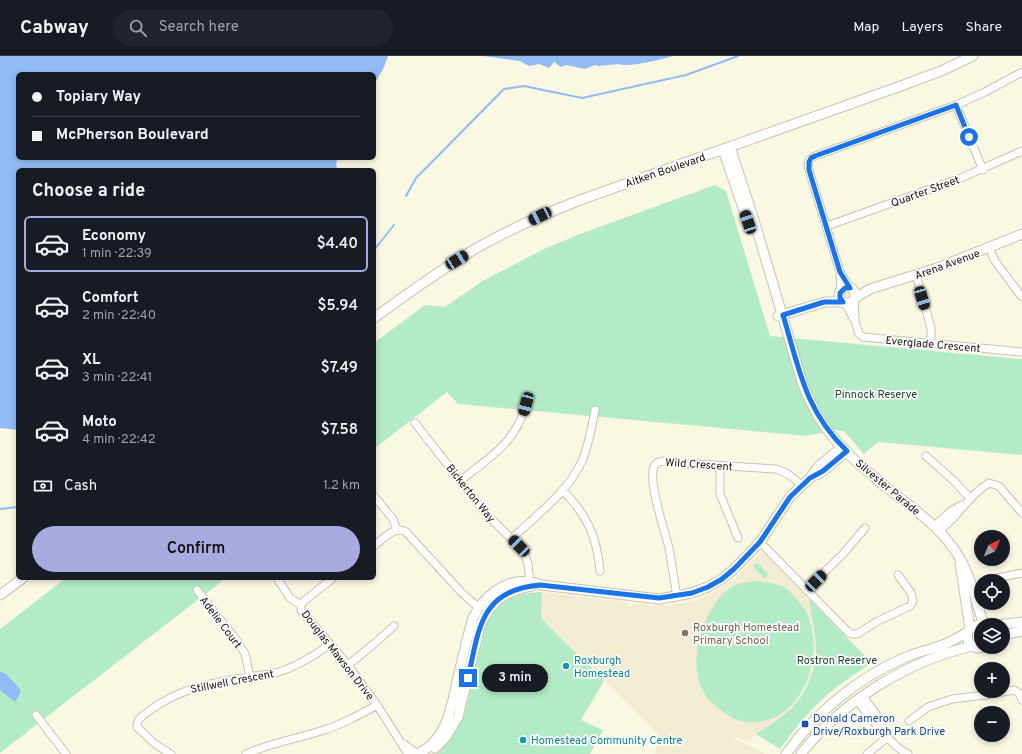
<!DOCTYPE html>
<html lang="en">
<head>
<meta charset="utf-8">
<style>
  :root { --surface:#171b24; --page:#20242c; --text:#f1f3f6; --muted:#9ea1a6; --line:#363941; --accent:#a8aae0 }
  body { margin:0; font-family:Overpass,sans-serif; background:var(--page); color:var(--text); height:100vh; display:flex; flex-direction:column; font-size:15px; white-space:nowrap }
  * { box-sizing:border-box; margin:0 }
  p { font-size:13px; color:var(--muted) }
  .icon { flex:none; width:22px; height:22px; fill:none; stroke:currentColor; stroke-width:2; stroke-linecap:round; stroke-linejoin:round }
  .map { position:relative; flex:1; overflow:hidden }
  .drawer { position:absolute; left:16px; top:112px; width:360px; height:412px; display:flex; flex-direction:column; background:var(--surface); border-radius:6px; box-shadow:0 2px 6px #0003 }
  .drawer>* { flex:none }
  .top-card { position:absolute; left:16px; top:16px; width:360px; height:88px; border-radius:6px; box-shadow:0 2px 6px #0003; display:grid; align-content:center; height:88px; padding:0 16px; background:var(--surface) }
  .needle { width:26px; rotate:44deg }
  .buttons { position:absolute; left:974px; top:474px; display:grid; gap:8px }
  .buttons a { display:grid; place-items:center; width:36px; height:36px; border-radius:50%; background:var(--surface); box-shadow:0 2px 6px #0003; font-size:20px }
  .end { position:absolute; width:18px; height:18px; margin:-9px; border:5px solid #1a73e8; background:#fff; box-shadow:0 0 0 2px #fff }
  .from { border-radius:50% }
  .bubble { position:absolute; height:28px; border-radius:14px; background:var(--surface); box-shadow:0 2px 6px #0003; font-size:13px; font-weight:600; line-height:28px; text-align:center }
  .car { position:absolute; width:12px; height:24px; margin:-12px -6px; border-radius:5px; box-shadow:0 0 3px 1px #0007; background:linear-gradient(#222 24%,#8ab4d8 0 40%,#222 0 76%,#8ab4d8 0 86%,#222 0) }
  .top-card b { display:flex; align-items:center; gap:14px; height:38px; font-size:15px }
  .top-card b+b { border-top:1px solid var(--line) }
  .top-card i { width:10px; height:10px; background:var(--text) }
  ul { padding:0; list-style:none }
  li { display:flex; align-items:center; gap:12px; height:56px; margin:0 8px 6px; padding:0 8px; border:2px solid transparent; border-radius:6px }
  li div { flex:1 }
  li b { display:block; font-size:15px }
  li em { font-style:normal; font-weight:600 }
  li.current { border-color:var(--accent) }
  li>.icon { width:36px; height:36px; stroke-width:1.5 }
  h2 { padding:0 16px; font-size:18px; line-height:48px }
  .pay { display:flex; align-items:center; gap:10px; height:44px; padding:0 16px; font-size:15px }
  .pay p { margin-inline-start:auto }
  .action { display:flex; gap:8px; margin-top:auto; padding:8px 16px }
  .action a { flex:1; height:46px; border-radius:24px; background:var(--accent); color:#111; font-size:16px; font-weight:600; line-height:46px; text-align:center }
  header { display:flex; align-items:center; gap:24px; box-sizing:border-box; height:56px; padding:0 20px; background:var(--surface); border-bottom:1px solid var(--line) }
  header strong { font-size:19px }
  nav { display:flex; gap:22px; margin-inline-start:auto; font-size:14px }
  .search { width:280px; height:36px; background:var(--page); display:flex; align-items:center; gap:10px; box-sizing:border-box; padding:0 14px; border-radius:22px; color:var(--muted); font-size:15px }
  .map>svg:first-child { display:block }
  .built { fill:#f2ecd2 }
  .green { fill:#b3ebc6 }
  .water { fill:#91bbf5 }
  .lines { fill:none; stroke-linecap:round; stroke-linejoin:round }
  .stream { stroke:#91bbf5; stroke-width:2 }
  .street-casing { stroke:#c7c3b1; stroke-width:9 }
  .secondary-casing { stroke:#c7c3b1; stroke-width:11 }
  .street { stroke:#fff; stroke-width:7 }
  .secondary { stroke:#fff; stroke-width:9 }
  .route { stroke:#1a73e8; stroke-width:5 }
  .education-dot { fill:#8d6e63; stroke:#fff; stroke-width:1.5 }
  .culture-dot { fill:#0f9aa8; stroke:#fff; stroke-width:1.5 }
  .transit-dot { fill:#1a4fb4; stroke:#fff; stroke-width:1.5 }
  .labels { text-anchor:middle; stroke-width:3.5; stroke-linejoin:round; paint-order:stroke }
  .street-label { font-size:11px; fill:#14130c; stroke:#fff }
  .park-label { font-size:11px; fill:#1c422b; stroke:#fff }
  .education-label { font-size:11px; fill:#785e54; stroke:#fff; text-anchor:start }
  .culture-label { font-size:11px; fill:#0d838f; stroke:#fff; text-anchor:start }
  .transit-label { font-size:11px; fill:#164399; stroke:#fff; text-anchor:start }
</style>
</head>
<body>
<header>
<strong>Cabway</strong>
<div class="search"><svg class="icon" aria-label="search" viewBox="0 0 24 24"><circle cx="10" cy="10" r="6"/><path d="M15 15l6 6"/></svg>Search here</div>
<nav><a>Map</a><a>Layers</a><a>Share</a></nav>
</header>
<div class="map">
<svg width="1022" height="698" viewBox="0 0 1022 698">
  <rect width="100%" height="100%" fill="#faf7e3"/>
  <path class="built" d="M 760,497 L 764,497 L 809,543 L 816,592 L 812,617 L 801,640 L 794,650 L 784,659 L 748,685 L 736,680 L 734,682 L 734,683 L 757,693 L 765,698 L 655,698 L 659,677 L 658,678 L 541,562 L 542,536 L 607,544 L 610,546 L 611,544 L 626,546 L 628,550 L 631,551 L 633,550 L 634,547 L 648,549 L 651,551 L 653,549 L 672,549 L 697,544 L 717,534 L 735,522 Z"/>
  <path class="green" d="M 715,129 L 726,135 L 770,280 L 1022,303 L 1022,399 L 878,386 L 864,398 L 844,375 L 833,374 L 807,380 L 458,348 L 447,336 L 374,393 L 374,287 L 425,249 L 445,251 L 481,226 L 544,193 L 580,178 Z
    M 757,506 L 769,519 L 765,523 L 753,510 Z
    M 66,522 L 226,522 L 0,697 L 0,573 Z
    M 756,525 C 764,526 772,527 780,529 C 787,532 793,539 798,545 C 802,549 806,555 808,560 C 824,599 804,663 756,666 C 745,667 737,665 728,659 C 717,652 706,643 701,631 C 688,603 705,549 730,532 C 738,527 747,526 756,525 Z
    M 538,536 L 542,536 L 541,562 L 604,625 L 581,664 L 603,674 L 590,698 L 437,698 L 453,680 L 464,660 L 486,569 C 498,546 511,538 538,536 Z
    M 809,543 L 872,607 C 848,622 825,638 807,659 C 797,669 789,681 780,693 L 756,678 C 769,670 782,662 793,651 C 807,636 816,612 816,592 C 815,576 811,559 809,543 Z"/>
  <path class="water" d="M 0,0 L 388,0 L 384,11 L 374,29 L 374,18 L 18,18 L 18,102 L 338,102 L 336,107 L 337,114 L 18,114 L 18,374 L 0,372 Z
    M 483,0 L 673,0 C 663,3 627,12 619,8 L 598,10 L 595,9 L 585,13 L 566,9 L 561,11 L 554,6 L 549,12 L 539,8 L 529,10 L 520,5 Z
    M 0,616 L 5,617 L 20,633 L 20,637 L 15,646 L 0,634 Z"/>
  <g class="lines">
    <path class="stream" d="M 406,140 L 416,122 L 504,33 L 524,30 L 582,42 L 686,19 L 738,0
      M 374,194 L 394,169
      M 0,453 L 18,451"/>
    <g class="street-casing">
      <path id="street" d="M 956,49 L 983,114
        M 827,170 L 961,122 L 1022,95
        M 989,192 L 995,205 L 1022,241
        M 840,218 L 841,235
        M 916,219 L 931,272 L 931,288
        M 850,232 L 840,216 L 809,114 L 808,108 L 809,104 L 815,100 L 956,49 L 985,36 L 1022,16
        M 854,244 L 855,262
        M 845,247 L 855,265 L 859,278 L 863,281 L 1022,296
        M 415,367 L 487,459 L 519,490 L 525,499 L 528,508 L 530,529
        M 926,400 L 953,424 L 970,442
        M 720,410 L 720,438 L 738,482
        M 460,425 C 490,401 516,387 526,348
        M 562,434 C 587,458 597,481 600,515
        M 374,440 L 393,463 L 397,474
        M 934,470 L 951,455 L 962,449
        M 939,475 C 945,470 951,465 955,460 C 966,448 975,435 989,427 L 999,430 L 1022,457
        M 512,482 C 537,459 568,436 582,405 C 589,388 592,371 595,354
        M 760,486 L 848,576 L 852,578 L 857,578 L 878,565 L 910,550 L 913,545 L 911,537 L 898,519
        M 374,490 C 383,483 395,469 406,476 L 461,536 L 478,551
        M 277,522 L 290,542 L 301,549
        M 333,522 L 304,545 L 301,549 L 301,554 L 348,609 L 377,649 L 408,698
        M 997,522 L 1022,517
        M 197,534 L 238,586 L 245,598 L 250,621
        M 806,534 L 843,498 L 865,472
        M 677,541 C 674,524 672,508 669,492 C 665,476 646,421 655,409 C 660,402 672,406 678,407 L 776,413 C 787,416 794,421 801,430
        M 348,609 L 375,587 L 394,570
        M 863,640 C 867,646 872,652 876,658 C 886,676 887,687 908,698
        M 857,644 L 870,662 L 880,672
        M 36,659 L 66,698
        M 909,665 L 928,651 L 952,643 L 985,639 L 1014,634 L 1019,637 L 1022,644
        M 404,688 L 415,696
        M 171,698 L 155,688 L 137,671 C 136,663 143,660 149,655 C 178,633 213,626 249,621 C 259,619 269,619 279,616 C 298,610 314,600 330,588
        M 246,698 C 270,687 296,683 321,675 C 341,669 359,659 377,649
        M 867,698 L 888,681"/>
    </g>
    <g class="secondary-casing">
      <path id="secondary" d="M 730,91 L 754,164 L 803,329 C 810,345 817,361 828,375 C 840,391 857,407 873,420 C 901,445 935,464 956,496 C 971,518 975,544 984,569
        M 723,94 L 748,166
        M839 239a8 8 0 1 1 16 0a8 8 0 1 1-16 0Z
        M 855,242 L 870,233 L 937,212 L 1022,178
        M 778,260 L 825,246 L 843,246
        M 374,262 C 407,238 440,214 475,193 C 508,174 544,158 580,144 L 898,31 L 941,15 L 973,0
        M 812,419 L 819,410 L 842,391
        M 960,507 L 970,573
        M 0,539 L 23,522
        M 981,569 C 960,569 965,597 984,591
        M 996,569 L 1022,566
        M 1003,579 L 1022,575
        M 435,692 L 446,681 L 458,661 L 480,570 C 490,546 505,535 531,530
        M 421,696 C 448,682 452,647 458,621 C 463,601 467,581 473,562 C 483,541 505,522 530,526 C 534,526 538,528 542,529 L 659,543 L 692,537 L 708,531 L 722,523 L 734,513 L 760,486 L 790,441 L 810,422 L 823,415 L 847,395
        M 786,698 C 816,656 859,621 906,601 C 920,595 934,593 947,587 C 955,584 962,579 969,575
        M 801,698 C 841,646 909,604 973,590"/>
    </g>
    <use href="#street" class="street"/>
    <use href="#secondary" class="secondary"/>
  </g>
  <g class="lines">
    <path class="route" d="M 468,622 C 479,573 480,534 540,529 L 659,542 L 692,537 L 708,531 L 722,523 L 734,513 L 760,486 L 790,441 L 810,422 L 823,415 L 847,395 C 805,355 799,312 783,259 L 824,246 L 843,246 L 840,242 L 840,237 L 845,232 L 850,232 L 840,216 L 809,114 L 809,106 L 811,102 L 815,100 L 956,49 L 969,81"/>
  </g>
  <circle class="education-dot" cx="685" cy="577" r="4"/>
  <g class="culture-dot">
    <circle cx="566" cy="610" r="4"/>
    <circle cx="523" cy="684" r="4"/>
  </g>
  <rect class="transit-dot" x="801" y="664" width="8" height="8" rx="2"/>
  <g class="labels">
    <g class="street-label">
      <text transform="translate(665 114) rotate(-19)" y="4">Aitken Boulevard</text>
      <text transform="translate(925 135) rotate(-20)" y="4">Quarter Street</text>
      <text transform="translate(947 208) rotate(-20)" y="4">Arena Avenue</text>
      <text transform="translate(933 288) rotate(5)" y="4">Everglade Crescent</text>
      <text transform="translate(699 408) rotate(4)" y="4">Wild Crescent</text>
      <text transform="translate(888 431) rotate(40)" y="4">Silvester Parade</text>
      <text transform="translate(471 437) rotate(51)" y="4">Bickerton Way</text>
      <text transform="translate(221 566) rotate(53)" y="4">Adelie Court</text>
      <text transform="translate(338 599) rotate(52)" y="4">Douglas Mawson Drive</text>
      <text transform="translate(232 625) rotate(-11)" y="4">Stillwell Crescent</text>
    </g>
    <g class="park-label">
      <text x="876" y="342">Pinnock Reserve</text>
      <text x="837" y="608">Rostron Reserve</text>
    </g>
    <g class="education-label">
      <text x="693" y="575">Roxburgh Homestead<tspan x="693" dy="13">Primary School</tspan></text>
    </g>
    <g class="culture-label">
      <text x="574" y="608">Roxburgh<tspan x="574" dy="13">Homestead</tspan></text>
      <text x="531" y="688">Homestead Community Centre</text>
    </g>
    <g class="transit-label">
      <text x="813" y="666">Donald Cameron<tspan x="813" dy="13">Drive/Roxburgh Park Drive</tspan></text>
    </g>
  </g>
</svg>
<div class="buttons">
<a><svg class="needle" viewBox="-14 -14 28 28"><path d="M0-13l5 13h-10z" fill="#e53935"/><path d="M0 13l5-13h-10z" fill="#9ea1a6"/></svg></a>
<a><svg class="icon" aria-label="locate" viewBox="0 0 24 24"><circle cx="12" cy="12" r="6"/><path d="M12 2v4M12 18v4M2 12h4M18 12h4"/></svg></a>
<a><svg class="icon" aria-label="layers" viewBox="0 0 24 24"><path d="M12 4l9 5-9 5-9-5zM3 14l9 5 9-5"/></svg></a>
<a>+</a>
<a>−</a>
</div>
<i class="end from" style="left:969px;top:81px"></i>
<i class="end" style="left:468px;top:622px"></i>
<div class="bubble" style="left:482px;top:608px;width:66px">3 min</div>
<i class="car" style="left:540px;top:160px;rotate:244deg"></i>
<i class="car" style="left:748px;top:166px;rotate:341deg"></i>
<i class="car" style="left:457px;top:204px;rotate:59deg"></i>
<i class="car" style="left:922px;top:242px;rotate:163deg"></i>
<i class="car" style="left:526px;top:348px;rotate:195deg"></i>
<i class="car" style="left:519px;top:490px;rotate:315deg"></i>
<i class="car" style="left:816px;top:525px;rotate:45deg"></i>
<div class="top-card">
<b><i class="from"></i>Topiary Way</b>
<b><i></i>McPherson Boulevard</b>
</div>
<section class="drawer">
<h2>Choose a ride</h2>
<ul>
<li class="current"><svg class="icon" aria-label="car" viewBox="0 0 24 24"><path d="M5 17H2v-5l4-1 3-4h7l3 4 3 1v5h-3M9 17h6M6 11h13"/><circle cx="7" cy="17" r="2"/><circle cx="17" cy="17" r="2"/></svg><div><b>Economy</b><p>1 min · 22:39</p></div><em>$4.40</em></li>
<li><svg class="icon" aria-label="car" viewBox="0 0 24 24"><path d="M5 17H2v-5l4-1 3-4h7l3 4 3 1v5h-3M9 17h6M6 11h13"/><circle cx="7" cy="17" r="2"/><circle cx="17" cy="17" r="2"/></svg><div><b>Comfort</b><p>2 min · 22:40</p></div><em>$5.94</em></li>
<li><svg class="icon" aria-label="car" viewBox="0 0 24 24"><path d="M5 17H2v-5l4-1 3-4h7l3 4 3 1v5h-3M9 17h6M6 11h13"/><circle cx="7" cy="17" r="2"/><circle cx="17" cy="17" r="2"/></svg><div><b>XL</b><p>3 min · 22:41</p></div><em>$7.49</em></li>
<li><svg class="icon" aria-label="car" viewBox="0 0 24 24"><path d="M5 17H2v-5l4-1 3-4h7l3 4 3 1v5h-3M9 17h6M6 11h13"/><circle cx="7" cy="17" r="2"/><circle cx="17" cy="17" r="2"/></svg><div><b>Moto</b><p>4 min · 22:42</p></div><em>$7.58</em></li>
</ul>
<div class="pay"><svg class="icon" aria-label="cash" viewBox="0 0 24 24"><path d="M3 7h18v10H3z"/><circle cx="12" cy="12" r="2"/></svg>Cash<p>1.2 km</p></div>
<div class="action"><a>Confirm</a></div>
</section>
</div>
</body>
</html>
